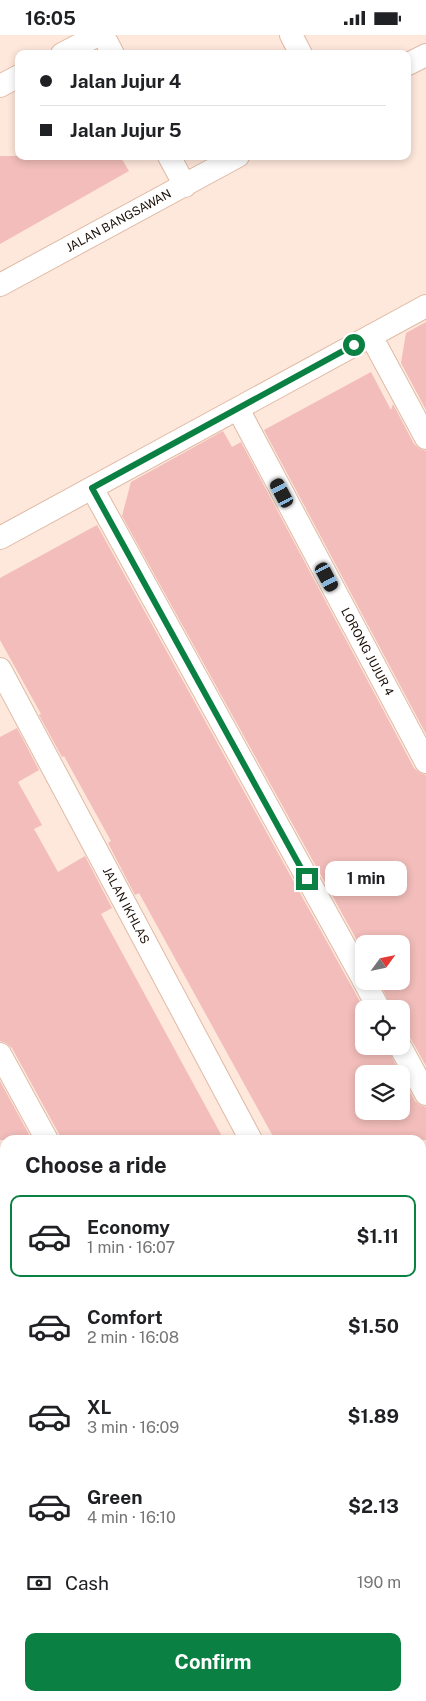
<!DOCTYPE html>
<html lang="en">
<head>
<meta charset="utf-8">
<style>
  :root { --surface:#fff; --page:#f2f2f2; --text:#202124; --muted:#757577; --line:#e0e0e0; --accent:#0b8043 }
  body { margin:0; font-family:"Public Sans",sans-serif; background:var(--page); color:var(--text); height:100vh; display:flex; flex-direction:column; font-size:19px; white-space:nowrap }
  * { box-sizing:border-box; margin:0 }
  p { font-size:16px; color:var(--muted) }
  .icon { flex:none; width:28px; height:28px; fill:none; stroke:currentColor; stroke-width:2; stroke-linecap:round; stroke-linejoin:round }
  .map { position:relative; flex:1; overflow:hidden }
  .drawer { position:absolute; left:0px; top:1100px; width:426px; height:566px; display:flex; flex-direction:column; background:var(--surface); border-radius:15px 15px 0 0; box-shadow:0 2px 8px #0003 }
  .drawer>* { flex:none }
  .banner { position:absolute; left:15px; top:15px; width:396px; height:110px; border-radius:10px; box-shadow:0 2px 8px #0003; display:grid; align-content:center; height:110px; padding:0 25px; background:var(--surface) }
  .needle { width:32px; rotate:57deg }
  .tools { position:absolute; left:355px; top:900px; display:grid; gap:10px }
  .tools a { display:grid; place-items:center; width:55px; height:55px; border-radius:10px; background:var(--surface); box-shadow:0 2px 8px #0003; font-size:25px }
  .end { position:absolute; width:22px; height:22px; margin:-11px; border:6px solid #0b8043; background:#fff; box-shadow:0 0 0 2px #fff }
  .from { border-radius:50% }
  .bubble { position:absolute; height:35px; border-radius:10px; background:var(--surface); box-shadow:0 2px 8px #0003; font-size:16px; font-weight:700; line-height:35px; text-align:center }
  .car { position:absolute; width:15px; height:30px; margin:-15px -8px; border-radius:6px; box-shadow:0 0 4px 1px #0007; background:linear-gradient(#222 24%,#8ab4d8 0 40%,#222 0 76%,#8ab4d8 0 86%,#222 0) }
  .banner b { display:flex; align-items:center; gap:18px; height:48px; font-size:19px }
  .banner b+b { border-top:1px solid var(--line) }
  .banner i { width:12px; height:12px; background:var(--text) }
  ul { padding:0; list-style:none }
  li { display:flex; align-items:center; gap:15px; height:82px; margin:0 10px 8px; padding:0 15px; border:2px solid transparent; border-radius:10px }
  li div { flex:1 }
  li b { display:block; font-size:19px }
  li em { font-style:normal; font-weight:700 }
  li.on { border-color:var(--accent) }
  li>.icon { width:45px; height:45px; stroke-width:1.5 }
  h2 { padding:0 25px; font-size:22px; line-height:60px }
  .pay { display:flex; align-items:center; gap:12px; height:55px; padding:0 25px; font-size:19px }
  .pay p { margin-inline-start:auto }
  .action { display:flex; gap:10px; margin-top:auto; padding:10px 25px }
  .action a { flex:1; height:58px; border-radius:10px; background:var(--accent); color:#fff; font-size:20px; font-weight:700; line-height:58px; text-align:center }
  .status { display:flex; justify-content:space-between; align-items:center; height:35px; padding:0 25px; background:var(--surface); direction:ltr }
  .status svg { height:14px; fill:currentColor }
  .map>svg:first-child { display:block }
  .building { fill:#f2bdba }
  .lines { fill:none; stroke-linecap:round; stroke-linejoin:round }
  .street-casing { stroke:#dfbba6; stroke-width:24 }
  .street { stroke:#fff; stroke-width:22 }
  .route { stroke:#0b8043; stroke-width:6 }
  .labels { text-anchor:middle; stroke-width:5; stroke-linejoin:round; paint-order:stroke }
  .street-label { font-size:12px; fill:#1a0e07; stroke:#fafafa }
</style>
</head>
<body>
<div class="status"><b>16:05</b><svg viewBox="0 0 49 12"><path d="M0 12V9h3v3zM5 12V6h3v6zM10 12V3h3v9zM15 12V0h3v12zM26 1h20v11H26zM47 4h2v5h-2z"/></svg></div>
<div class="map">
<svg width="426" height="1666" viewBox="0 0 426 1666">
  <rect width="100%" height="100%" fill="#fee7db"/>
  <path class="building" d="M 0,121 L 120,121 L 129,136 L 0,209 Z
    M 426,287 L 426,375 L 401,328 L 406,298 Z
    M 371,337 L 391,375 L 393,369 L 414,409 L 420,414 L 426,416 L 426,699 L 264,395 Z
    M 223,396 L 232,412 L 241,407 L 414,733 L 420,738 L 426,740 L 426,1031 L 411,1004 L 407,1000 L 401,998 L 401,974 L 392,974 L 379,946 L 401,946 L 401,909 L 364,909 L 364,918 L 122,481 L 131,447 Z
    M 97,490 L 364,974 L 364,1011 L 387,1011 L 400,1039 L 364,1039 L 364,1076 L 401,1076 L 401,1041 L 415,1066 L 420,1070 L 426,1072 L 426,1105 L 275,1105 L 139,858 L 135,860 L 108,808 L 111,806 L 64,721 L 62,722 L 39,680 L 41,679 L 0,605 L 0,543 Z
    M 17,693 L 39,735 L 18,747 L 42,790 L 34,794 L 58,837 L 85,821 L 112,873 L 101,879 L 224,1105 L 60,1105 L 59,1099 L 12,1013 L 6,1008 L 0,1006 L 0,702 Z
    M 0,1046 L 32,1105 L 0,1105 Z"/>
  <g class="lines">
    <g class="street-casing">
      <g id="street">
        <path d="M 103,0 L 113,19"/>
        <path d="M 291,0 L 301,19"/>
        <path d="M 62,19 L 98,0"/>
        <path d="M 408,29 L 426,20"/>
        <path d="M 0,51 L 19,41"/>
        <path d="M 169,121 L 185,151"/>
        <path id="s1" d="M 0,250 L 238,121"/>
        <path d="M 371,301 L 426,403"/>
        <path id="s2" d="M 238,374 L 426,727"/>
        <path d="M 92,453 L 364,946"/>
        <path d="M 0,503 L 426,271"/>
        <path id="s3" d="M 0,634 L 251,1105"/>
        <path d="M 364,946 L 379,974"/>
        <path d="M 400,1011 L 426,1059"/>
        <path d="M 0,1019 L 47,1105"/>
        <path d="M 421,1175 L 426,1172"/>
        <path d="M 0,1357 L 5,1367"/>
        <path d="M 0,1405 L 5,1402"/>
        <path d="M 421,1423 L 426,1432"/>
        <path d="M 167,1661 L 170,1666"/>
        <path d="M 350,1661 L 353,1666"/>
        <path d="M 0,1663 L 2,1666"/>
      </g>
    </g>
    <use href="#street" class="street"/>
  </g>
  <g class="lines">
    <path class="route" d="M 307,844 L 92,453 L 354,310"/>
  </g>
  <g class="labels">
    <g class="street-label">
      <text dy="4" stroke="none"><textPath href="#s1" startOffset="135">JALAN BANGSAWAN</textPath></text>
      <text dy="4" stroke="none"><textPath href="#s2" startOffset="275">LORONG JUJUR 4</textPath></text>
      <text dy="4" stroke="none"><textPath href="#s3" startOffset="268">JALAN IKHLAS</textPath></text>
    </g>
  </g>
</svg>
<div class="tools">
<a><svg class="needle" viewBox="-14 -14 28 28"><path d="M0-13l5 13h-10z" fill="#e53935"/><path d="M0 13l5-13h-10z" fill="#757577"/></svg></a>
<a><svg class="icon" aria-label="locate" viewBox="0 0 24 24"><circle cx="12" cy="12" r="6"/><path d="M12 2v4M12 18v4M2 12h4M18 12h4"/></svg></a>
<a><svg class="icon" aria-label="layers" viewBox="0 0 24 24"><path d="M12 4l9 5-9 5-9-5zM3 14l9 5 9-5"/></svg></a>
</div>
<i class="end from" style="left:354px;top:310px"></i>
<i class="end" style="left:307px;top:844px"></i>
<div class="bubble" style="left:325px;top:826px;width:82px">1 min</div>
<i class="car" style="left:282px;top:458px;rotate:332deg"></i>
<i class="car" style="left:327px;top:542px;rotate:152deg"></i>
<div class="banner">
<b><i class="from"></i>Jalan Jujur 4</b>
<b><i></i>Jalan Jujur 5</b>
</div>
<section class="drawer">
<h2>Choose a ride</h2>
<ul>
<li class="on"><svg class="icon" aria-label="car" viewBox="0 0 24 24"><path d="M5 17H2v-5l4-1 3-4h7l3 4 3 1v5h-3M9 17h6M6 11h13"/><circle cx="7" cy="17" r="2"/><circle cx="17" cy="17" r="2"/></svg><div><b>Economy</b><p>1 min · 16:07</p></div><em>$1.11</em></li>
<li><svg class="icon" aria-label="car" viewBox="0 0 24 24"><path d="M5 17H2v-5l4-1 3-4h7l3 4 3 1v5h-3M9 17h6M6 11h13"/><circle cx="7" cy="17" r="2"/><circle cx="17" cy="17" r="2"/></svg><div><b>Comfort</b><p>2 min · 16:08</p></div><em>$1.50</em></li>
<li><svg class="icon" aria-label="car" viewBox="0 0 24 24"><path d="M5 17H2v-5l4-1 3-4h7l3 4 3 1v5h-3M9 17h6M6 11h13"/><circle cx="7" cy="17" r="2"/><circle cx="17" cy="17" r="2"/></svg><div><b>XL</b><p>3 min · 16:09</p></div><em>$1.89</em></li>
<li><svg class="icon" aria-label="car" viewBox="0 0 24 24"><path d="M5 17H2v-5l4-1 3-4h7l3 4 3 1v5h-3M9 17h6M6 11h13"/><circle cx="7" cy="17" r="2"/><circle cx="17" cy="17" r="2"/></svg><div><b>Green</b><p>4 min · 16:10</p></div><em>$2.13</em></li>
</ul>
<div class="pay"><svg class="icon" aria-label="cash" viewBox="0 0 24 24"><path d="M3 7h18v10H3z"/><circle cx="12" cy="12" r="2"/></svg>Cash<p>190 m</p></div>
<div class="action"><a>Confirm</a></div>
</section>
</div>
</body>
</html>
